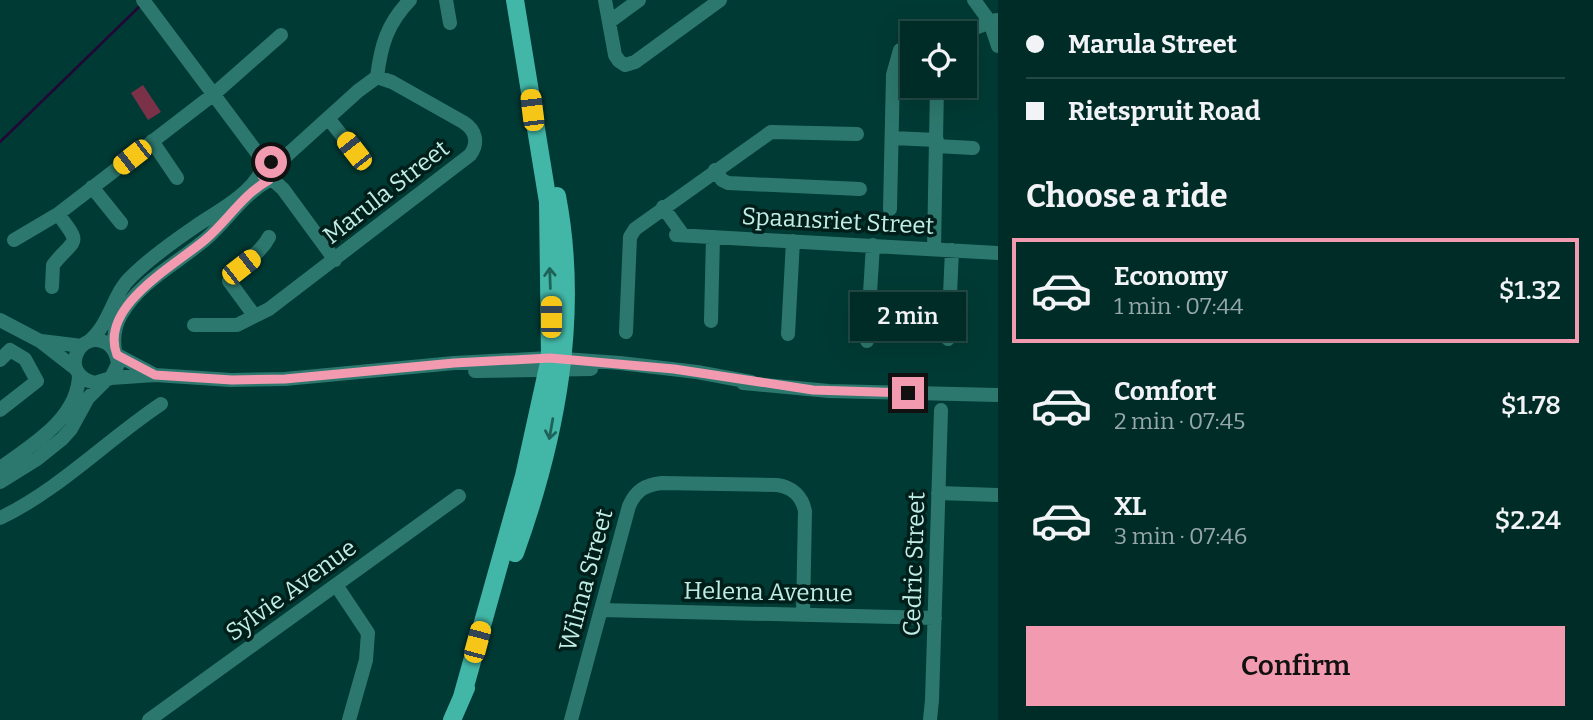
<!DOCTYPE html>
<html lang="en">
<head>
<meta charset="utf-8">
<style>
  :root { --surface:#002c27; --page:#0e3833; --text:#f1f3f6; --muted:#95a7a7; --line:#224844; --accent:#f29ab0 }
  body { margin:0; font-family:Bitter,serif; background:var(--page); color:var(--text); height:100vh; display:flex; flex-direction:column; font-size:26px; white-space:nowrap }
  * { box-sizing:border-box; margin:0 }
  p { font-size:23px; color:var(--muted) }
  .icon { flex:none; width:38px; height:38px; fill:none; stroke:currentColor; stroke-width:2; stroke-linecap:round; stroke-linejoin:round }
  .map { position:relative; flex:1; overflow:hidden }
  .sheet { display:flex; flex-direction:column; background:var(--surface); width:595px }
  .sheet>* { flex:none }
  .guide { display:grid; align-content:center; height:154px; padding:0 28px; background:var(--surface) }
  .buttons { position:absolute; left:900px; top:21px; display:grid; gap:14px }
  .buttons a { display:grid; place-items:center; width:77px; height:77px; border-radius:0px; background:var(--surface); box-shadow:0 7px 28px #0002,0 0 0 2px var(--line); font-size:35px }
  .end { position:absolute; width:32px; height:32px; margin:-16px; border:9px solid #f29ab0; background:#111; box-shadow:0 0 0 4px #111 }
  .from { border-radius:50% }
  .bubble { position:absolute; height:49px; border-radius:0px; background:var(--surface); box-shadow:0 7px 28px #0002,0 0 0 2px var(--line); font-size:23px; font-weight:600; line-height:49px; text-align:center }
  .car { position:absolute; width:21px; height:42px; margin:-21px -10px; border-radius:9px; box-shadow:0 0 5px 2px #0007; background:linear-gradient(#f5c518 24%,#345 0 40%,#f5c518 0 76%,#345 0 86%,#f5c518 0) }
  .guide b { display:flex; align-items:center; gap:24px; height:66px; font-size:26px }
  .guide b+b { border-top:2px solid var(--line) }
  .guide i { width:18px; height:18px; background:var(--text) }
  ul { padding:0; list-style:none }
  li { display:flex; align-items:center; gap:21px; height:105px; margin:0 14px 10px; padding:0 14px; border:4px solid transparent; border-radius:0px }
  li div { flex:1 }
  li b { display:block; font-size:26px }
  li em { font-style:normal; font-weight:600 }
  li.on { border-color:var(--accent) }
  li>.icon { width:63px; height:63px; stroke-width:1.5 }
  h2 { padding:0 28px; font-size:32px; line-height:84px }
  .primary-button { display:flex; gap:14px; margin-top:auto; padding:14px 28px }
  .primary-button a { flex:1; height:80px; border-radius:0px; background:var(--accent); color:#111; font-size:28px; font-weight:600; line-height:80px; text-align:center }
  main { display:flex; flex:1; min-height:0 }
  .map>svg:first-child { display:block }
  .green { fill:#7b3248 }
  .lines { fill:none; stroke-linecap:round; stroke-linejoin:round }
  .stream { stroke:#200737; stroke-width:2.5 }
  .minor { stroke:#2d786e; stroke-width:14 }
  .major { stroke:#42b7a8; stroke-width:18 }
  .oneway { stroke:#1e635a }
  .route { stroke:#f29ab0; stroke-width:9 }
  .labels { text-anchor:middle; stroke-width:7; stroke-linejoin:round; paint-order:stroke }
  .street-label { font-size:24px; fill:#c0ede5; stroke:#001e1a }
</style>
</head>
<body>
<main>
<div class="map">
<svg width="998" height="720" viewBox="0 0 998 720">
  <rect width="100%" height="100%" fill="#003a34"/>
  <path class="green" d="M 143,85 L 161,112 L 148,120 L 131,93 Z"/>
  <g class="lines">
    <path class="stream" d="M 0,142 L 141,5"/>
    <path class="minor" d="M 143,0 L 258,154 L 268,163
      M 446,0 L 450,23
      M 605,0 L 615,55 L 619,61 L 625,65 L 635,62 L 720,0
      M 974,0 L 990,22 L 998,46
      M 609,22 L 639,0
      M 962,33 L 996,20
      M 377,77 C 381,45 387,24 410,0
      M 328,118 L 354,151
      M 892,138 L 937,140
      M 152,141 L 177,178
      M 936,146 L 973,148
      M 715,170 L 722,180 L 728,183 L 860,189
      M 273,180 L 283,189 L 335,260
      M 92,187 L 121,223
      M 663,207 L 683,235
      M 890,209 L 893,75 L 900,50
      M 676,235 L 998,253
      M 14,240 L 58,214 L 214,94 L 281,35
      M 934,249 L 937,86
      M 52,287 L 53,265 C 75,237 83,247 58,214
      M 254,315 L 229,281 C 237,264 259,257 269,237
      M 0,320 L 40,341 L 76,369
      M 711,321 L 713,237
      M 194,325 L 237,325 L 269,309 L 470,155 C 479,143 476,130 463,122 L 392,82 L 377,77 L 358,91 L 285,157 L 271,162
      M 626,332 L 630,237 L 635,229 L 771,132 L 857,134
      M 788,334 L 793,241
      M 948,339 L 952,250
      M 41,341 L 82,346
      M 867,341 L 873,245
      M 88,342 C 111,324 112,294 132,276 C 151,257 174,241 196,226 C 218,211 248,196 261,172
      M 115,351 C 113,338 114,327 121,315 C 139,282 178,263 206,239 C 228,220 243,194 269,180
      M 117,355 L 153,374
      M 0,360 L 10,350 L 25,359 L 37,381 L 0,410
      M 475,371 L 591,369
      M 111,378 L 118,364 C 117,356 115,349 108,344 C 81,326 56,374 95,383 L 111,378 L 155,375 L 231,380 L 285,379 L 454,363 L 550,358 L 620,363 L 697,372 L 751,382
      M 743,383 L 829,391 L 998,395
      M 0,468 C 32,445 79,418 79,374
      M 0,482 L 37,459 L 62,439 L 71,429 L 88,398 L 104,382
      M 938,493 L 998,495
      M 0,518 C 59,490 107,440 161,404
      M 336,585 L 368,633 L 366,660 L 349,720
      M 601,610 L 935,618
      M 149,720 L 459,496
      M 571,720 L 629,506 C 636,490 645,485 662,483 L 777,485 C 792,487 802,496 805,511 L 803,615
      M 930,720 L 932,700 L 941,410"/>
    <path class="major" d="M 515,553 C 556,439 580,317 557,196
      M 462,697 L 524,476 L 550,358 L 548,202 L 515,0
      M 452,720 L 466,688"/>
  </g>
  <defs><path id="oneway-shaft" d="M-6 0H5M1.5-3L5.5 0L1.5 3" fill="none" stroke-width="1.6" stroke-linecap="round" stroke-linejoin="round" transform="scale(1.75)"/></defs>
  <g class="oneway">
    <use href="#oneway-shaft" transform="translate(550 278) rotate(-92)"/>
    <use href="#oneway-shaft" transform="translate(551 429) rotate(100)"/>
  </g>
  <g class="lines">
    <path class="route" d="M 271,162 L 264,164 L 261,170 L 262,176 L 269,180 C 243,194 228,220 206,239 C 176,265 98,306 117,355 L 155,375 L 232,380 L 285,379 L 454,363 L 550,358 L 674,369 L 813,390 L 908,393"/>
  </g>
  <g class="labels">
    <g class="street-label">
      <text transform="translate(386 192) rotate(-38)" y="8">Marula Street</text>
      <text transform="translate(838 221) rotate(3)" y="8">Spaansriet Street</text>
      <text transform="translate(914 564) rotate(-88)" y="8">Cedric Street</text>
      <text transform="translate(586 580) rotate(-75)" y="8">Wilma Street</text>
      <text transform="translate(291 590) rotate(-36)" y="8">Sylvie Avenue</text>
      <text transform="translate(768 592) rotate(1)" y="8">Helena Avenue</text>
    </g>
  </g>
</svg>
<div class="buttons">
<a><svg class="icon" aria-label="locate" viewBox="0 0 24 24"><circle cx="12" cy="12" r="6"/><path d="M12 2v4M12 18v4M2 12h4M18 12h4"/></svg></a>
</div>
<i class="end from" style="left:271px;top:162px"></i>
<i class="end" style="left:908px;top:393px"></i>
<div class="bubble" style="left:850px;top:292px;width:116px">2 min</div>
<i class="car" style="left:532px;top:110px;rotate:353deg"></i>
<i class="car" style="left:354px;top:151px;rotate:322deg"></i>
<i class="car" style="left:132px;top:157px;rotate:232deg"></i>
<i class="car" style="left:241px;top:267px;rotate:52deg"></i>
<i class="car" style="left:551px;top:317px;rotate:0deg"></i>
<i class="car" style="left:477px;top:642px;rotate:15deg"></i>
</div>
<section class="sheet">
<div class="guide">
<b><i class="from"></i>Marula Street</b>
<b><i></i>Rietspruit Road</b>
</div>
<h2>Choose a ride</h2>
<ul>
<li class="on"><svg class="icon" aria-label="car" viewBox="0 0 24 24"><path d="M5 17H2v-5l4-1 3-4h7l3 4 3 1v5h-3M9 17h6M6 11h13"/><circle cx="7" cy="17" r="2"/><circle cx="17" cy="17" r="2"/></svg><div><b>Economy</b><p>1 min · 07:44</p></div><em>$1.32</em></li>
<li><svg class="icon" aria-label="car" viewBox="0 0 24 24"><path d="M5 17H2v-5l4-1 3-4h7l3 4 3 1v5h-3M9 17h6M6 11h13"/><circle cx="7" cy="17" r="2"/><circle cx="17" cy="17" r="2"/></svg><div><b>Comfort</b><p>2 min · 07:45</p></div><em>$1.78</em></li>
<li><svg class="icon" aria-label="car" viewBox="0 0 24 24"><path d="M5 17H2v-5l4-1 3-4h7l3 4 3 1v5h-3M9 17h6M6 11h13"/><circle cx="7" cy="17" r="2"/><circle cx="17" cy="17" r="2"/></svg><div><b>XL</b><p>3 min · 07:46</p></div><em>$2.24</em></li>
</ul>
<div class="primary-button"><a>Confirm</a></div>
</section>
</main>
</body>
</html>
